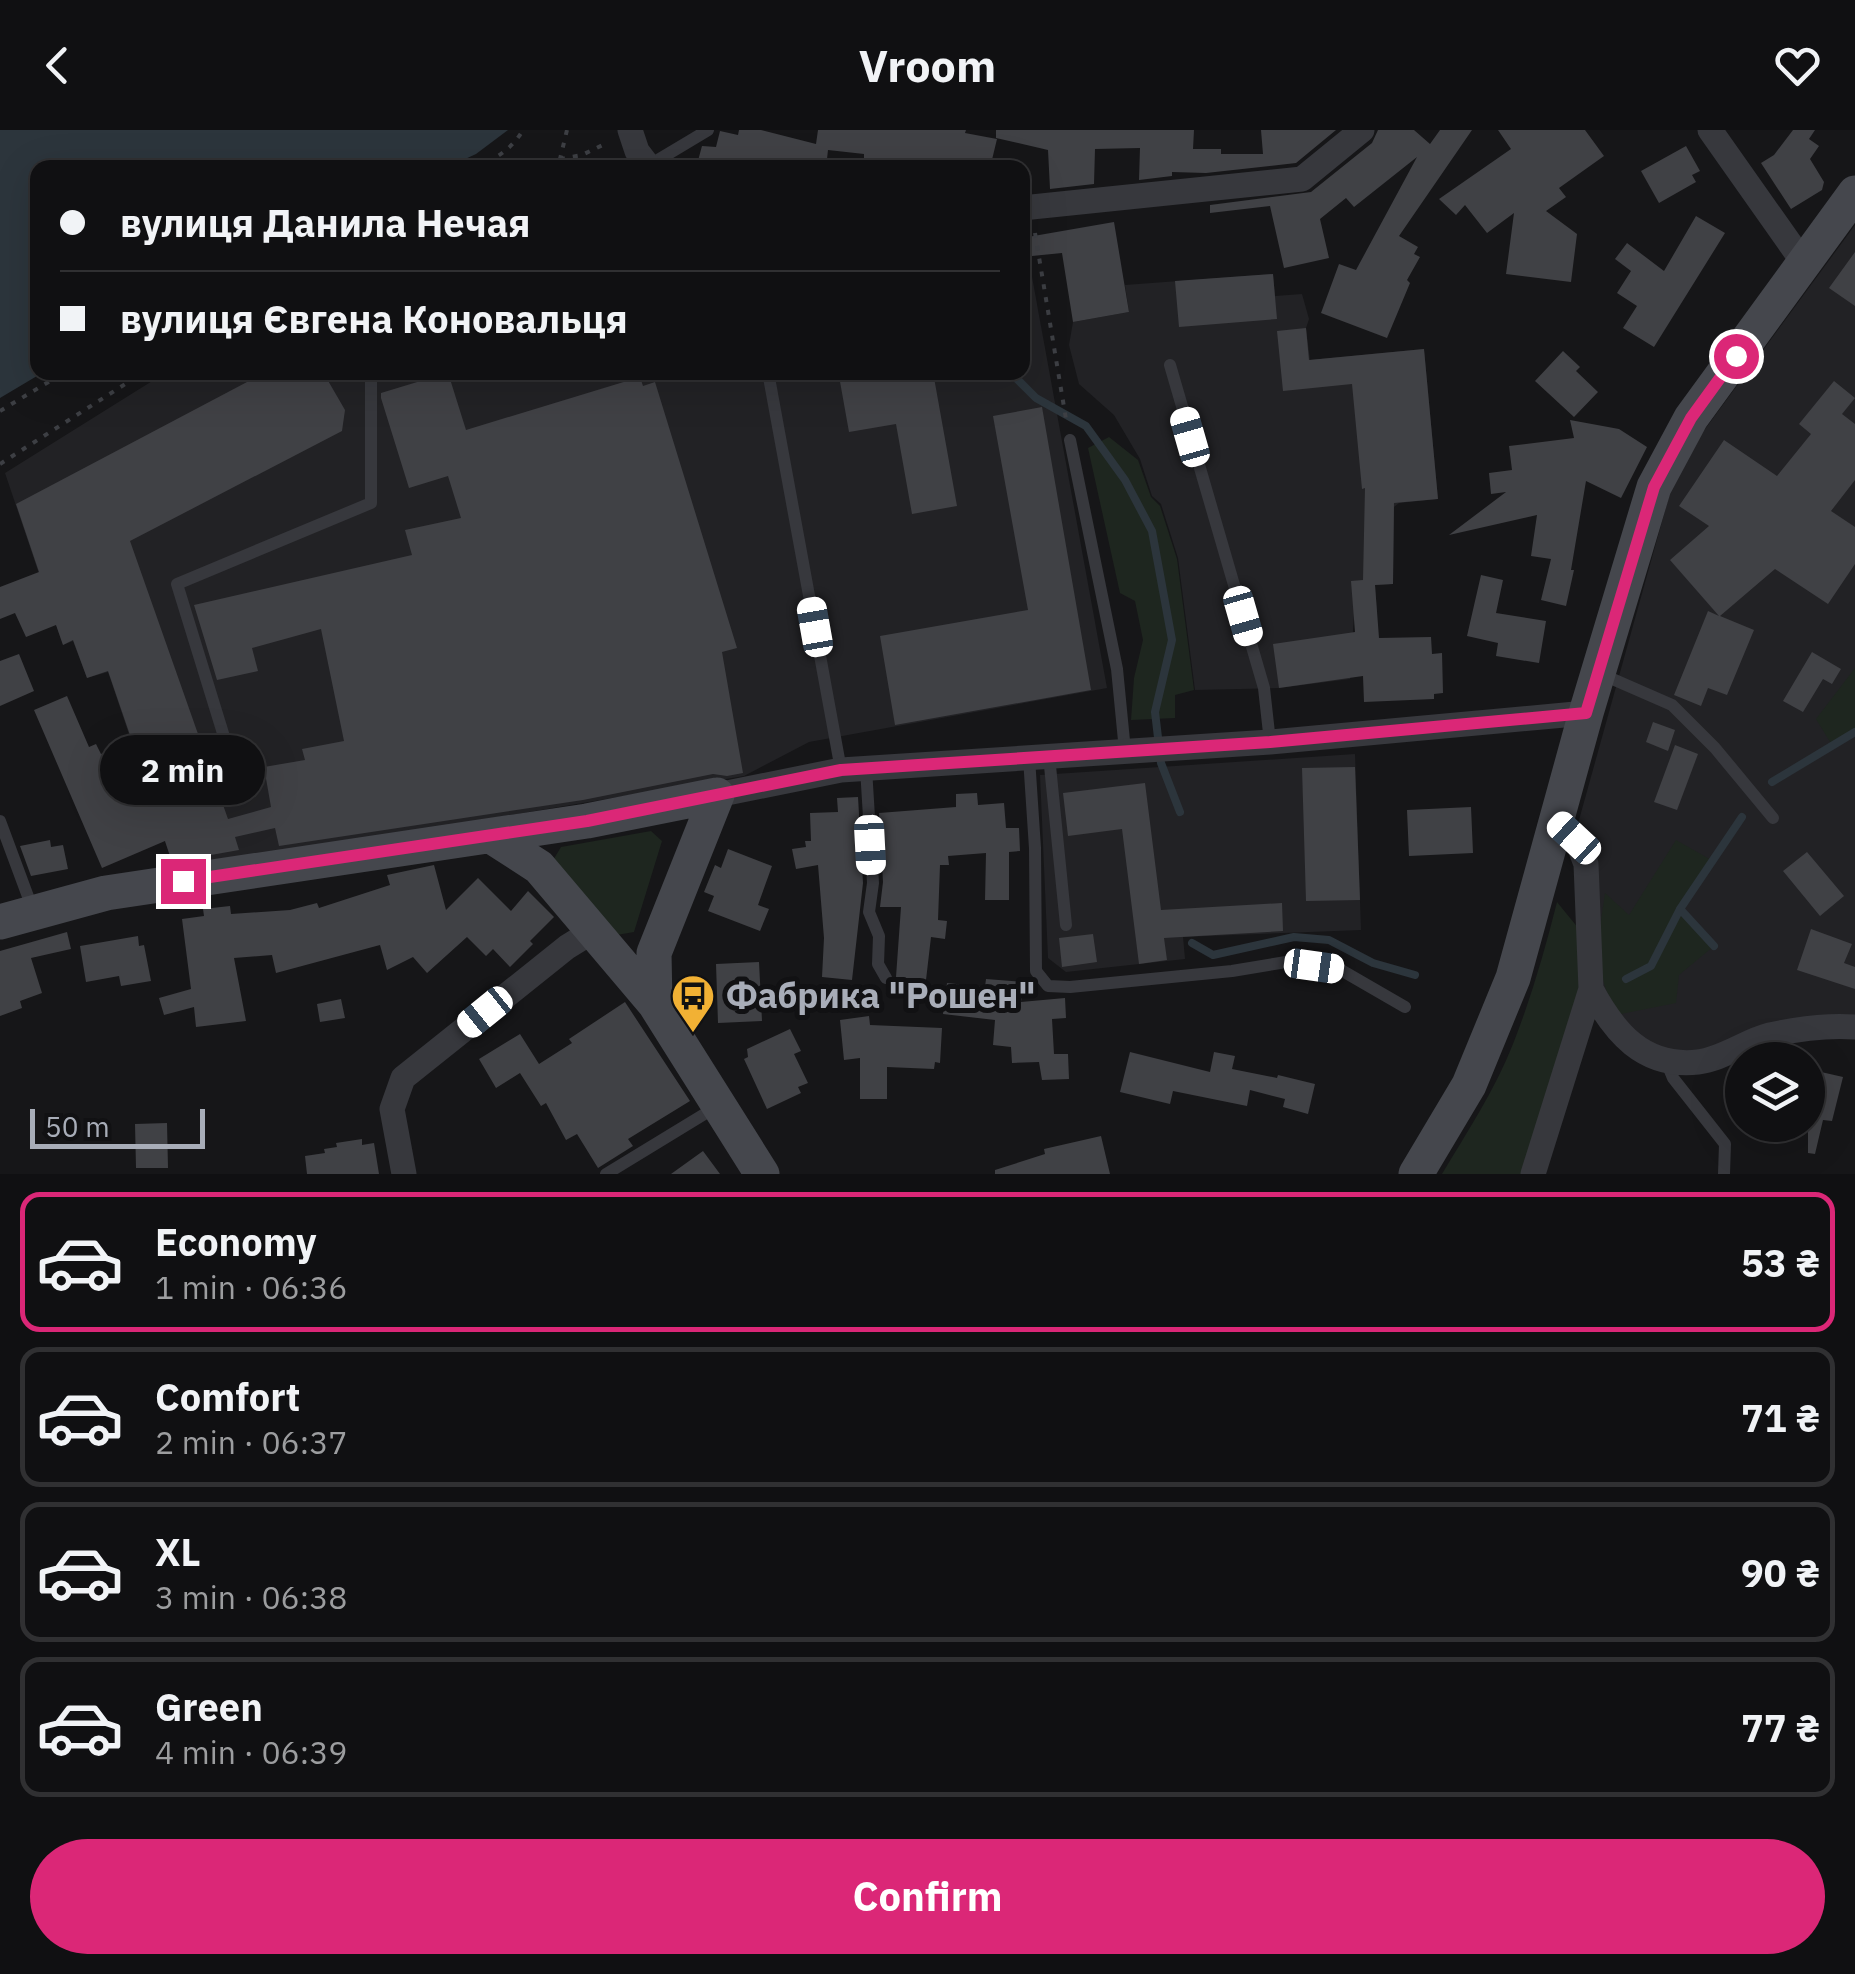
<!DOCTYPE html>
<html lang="en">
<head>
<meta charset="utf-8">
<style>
  :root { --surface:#101012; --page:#19191b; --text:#f1f3f6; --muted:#9c9d9f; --line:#303032; --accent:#db2777 }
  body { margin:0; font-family:"IBM Plex Sans",sans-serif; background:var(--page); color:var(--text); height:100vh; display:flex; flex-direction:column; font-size:38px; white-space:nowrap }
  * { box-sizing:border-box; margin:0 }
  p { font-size:32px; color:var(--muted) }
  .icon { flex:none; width:55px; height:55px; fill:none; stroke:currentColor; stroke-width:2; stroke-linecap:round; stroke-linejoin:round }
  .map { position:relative; height:1044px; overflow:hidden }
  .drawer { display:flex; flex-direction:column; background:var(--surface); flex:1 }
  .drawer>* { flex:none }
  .hud { position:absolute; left:30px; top:30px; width:1000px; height:220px; border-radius:20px; box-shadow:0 10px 40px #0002,0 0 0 2px var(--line); display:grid; align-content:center; height:220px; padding:0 30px; background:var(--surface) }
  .fabs { position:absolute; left:1725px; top:912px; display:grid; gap:20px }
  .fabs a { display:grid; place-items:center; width:100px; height:100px; border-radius:50%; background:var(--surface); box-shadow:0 10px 40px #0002,0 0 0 2px var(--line); font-size:50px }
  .scale { position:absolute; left:30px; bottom:25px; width:175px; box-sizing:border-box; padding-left:10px; border:5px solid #a8adb8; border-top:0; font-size:28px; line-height:35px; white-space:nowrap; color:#a8adb8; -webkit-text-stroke:8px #111113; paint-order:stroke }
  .end { position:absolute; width:45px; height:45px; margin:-22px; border:12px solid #db2777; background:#fff; box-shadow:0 0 0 5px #fff }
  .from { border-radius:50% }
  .bubble { position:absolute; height:70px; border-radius:35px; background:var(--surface); box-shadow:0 10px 40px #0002,0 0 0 2px var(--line); font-size:32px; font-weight:800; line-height:70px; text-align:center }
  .car { position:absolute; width:30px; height:60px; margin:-30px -15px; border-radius:12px; box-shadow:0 0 8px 2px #0007; background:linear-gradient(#fff 24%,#345 0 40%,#fff 0 76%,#345 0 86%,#fff 0) }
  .hud b { display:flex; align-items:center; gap:35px; height:95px; font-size:38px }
  .hud b+b { border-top:2px solid var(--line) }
  .hud i { width:25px; height:25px; background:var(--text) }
  ul { padding:18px 0 0; list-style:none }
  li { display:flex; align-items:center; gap:30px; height:140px; margin:0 20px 15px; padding:0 10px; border:5px solid var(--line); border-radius:20px }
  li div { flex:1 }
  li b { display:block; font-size:38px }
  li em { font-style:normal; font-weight:800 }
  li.on { border-color:var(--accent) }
  li>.icon { width:90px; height:90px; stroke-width:1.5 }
  .primary-button { display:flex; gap:20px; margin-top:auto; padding:20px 30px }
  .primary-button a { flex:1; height:115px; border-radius:60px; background:var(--accent); color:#fff; font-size:40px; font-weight:800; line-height:115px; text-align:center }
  header { display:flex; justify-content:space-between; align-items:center; height:130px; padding:0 30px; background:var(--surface); font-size:45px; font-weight:800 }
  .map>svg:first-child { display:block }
  .built { fill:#222225 }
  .green { fill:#1e261f }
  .water { fill:#2c353c }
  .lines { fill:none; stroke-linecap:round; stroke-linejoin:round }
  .stream { stroke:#2c353c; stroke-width:8 }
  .building { fill:#404145 }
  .path { stroke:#3d3f44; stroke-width:4; stroke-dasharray:5 8; stroke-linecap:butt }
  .lane { stroke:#37383d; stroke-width:12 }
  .street { stroke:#37383d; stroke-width:25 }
  .secondary { stroke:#45474d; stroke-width:35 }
  .route { stroke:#db2777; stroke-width:12 }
  .labels { text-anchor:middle; stroke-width:10; stroke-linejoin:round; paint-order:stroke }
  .poi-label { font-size:35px; font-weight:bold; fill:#a8adb8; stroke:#111113; text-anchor:start }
</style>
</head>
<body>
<header><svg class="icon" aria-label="back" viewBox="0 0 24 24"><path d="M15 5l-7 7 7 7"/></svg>Vroom<svg class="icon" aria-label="heart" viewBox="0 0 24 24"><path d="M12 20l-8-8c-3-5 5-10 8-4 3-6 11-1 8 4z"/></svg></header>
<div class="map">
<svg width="1855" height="1044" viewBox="0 0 1855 1044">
  <rect width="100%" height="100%" fill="#161618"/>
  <path class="built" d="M 1022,92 L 1107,558 L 809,612 L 744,646 L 175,741 L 108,542 L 87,548 L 73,511 L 63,515 L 5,343 L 165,243 L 1022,242 Z
    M 1855,95 L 1855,897 L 1666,931 L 1609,893 L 1574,708 L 1673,352 L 1689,321 Z
    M 1273,144 L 1275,166 L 1302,164 L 1309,189 L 1306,198 L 1310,230 L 1424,219 L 1438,369 L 1399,373 L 1394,377 L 1393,454 L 1375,455 L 1377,483 L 1354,484 L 1350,549 L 1279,558 L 1195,560 L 1178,428 L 1161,374 L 1152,366 L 1140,329 L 1114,285 L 1079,254 L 1069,215 L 1073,192 L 1129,182 L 1125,155 Z
    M 1355,624 L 1361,800 L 1183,807 L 1185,829 L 1066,842 L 1048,828 L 1040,645 Z"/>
  <path class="green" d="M 1109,307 L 1138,330 L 1151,367 L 1160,376 L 1177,429 L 1194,560 L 1175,565 L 1175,588 L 1131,590 L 1134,548 L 1143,510 L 1135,471 L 1120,463 L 1088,318 Z
    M 1855,538 L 1855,602 L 1832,615 L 1816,589 Z
    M 651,701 L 662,711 L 634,802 L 611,806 L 552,732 L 561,717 Z
    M 1676,710 L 1713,731 L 1681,779 L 1714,816 L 1679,845 L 1676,873 L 1616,885 C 1593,831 1597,819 1605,763 L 1629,785 Z
    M 1557,772 L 1579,799 L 1591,859 L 1533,1044 L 1442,1044 C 1467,1002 1495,960 1513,914 C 1531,868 1545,820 1557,772 Z"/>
  <path class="water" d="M 0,0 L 508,0 L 476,24 L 448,37 L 38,38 L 38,242 L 42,243 L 0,268 Z"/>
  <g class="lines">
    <path class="stream" d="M 1010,242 L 1036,268 L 1086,296 L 1125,350 L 1152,401 L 1172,510 L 1155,582 L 1161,633 L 1180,682
      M 1772,652 L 1855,602
      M 1680,779 L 1714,816
      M 1192,813 L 1213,825 L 1294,807 L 1329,810 L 1373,833 L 1415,845
      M 1626,849 L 1651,836 L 1680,779 L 1742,687"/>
  </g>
  <path class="building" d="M 739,0 L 761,0 L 816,14 L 818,0 L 966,0 L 965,3 L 997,9 L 990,38 L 877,38 L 864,36 L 864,24 L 828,20 L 826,38 L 696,38 L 702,16 L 716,17 L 720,1 L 738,5 Z
    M 996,0 L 1194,0 L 1193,19 L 1221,19 L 1221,24 L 1263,24 L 1261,0 L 1336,0 L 1296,33 L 1206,43 L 1172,42 L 1172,46 L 1139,50 L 1140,18 L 1095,19 L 1094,54 L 1050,59 L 1048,20 L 996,8 Z
    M 1378,0 L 1414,0 L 1430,14 L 1440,0 L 1472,0 L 1399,106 L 1418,117 L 1414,124 L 1420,127 L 1407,150 L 1410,153 L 1387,208 L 1321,183 L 1339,134 L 1356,140 L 1417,27 L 1354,77 L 1346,68 L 1320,89 L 1329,128 L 1284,138 L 1270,76 L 1210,83 L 1210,75 L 1311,62 L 1372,13 Z
    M 1498,0 L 1585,0 L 1604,26 L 1559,58 L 1566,67 L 1546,81 L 1577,104 L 1571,152 L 1506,144 L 1514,83 L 1487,103 L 1465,75 L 1456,85 L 1439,69 L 1511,19 Z
    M 1793,0 L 1815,0 L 1809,9 L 1819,16 L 1810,29 L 1824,52 L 1822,60 L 1791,79 L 1761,33 L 1774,25 Z
    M 1686,16 L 1700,41 L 1692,45 L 1696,52 L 1659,73 L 1641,41 Z
    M 1696,86 L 1725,103 L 1654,217 L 1623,198 L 1637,176 L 1617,163 L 1631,141 L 1615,129 L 1627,113 L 1664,141 Z
    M 1114,92 L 1129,182 L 1073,192 L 1062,123 L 1022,127 L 1022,108 Z
    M 1855,122 L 1855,176 L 1829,158 Z
    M 1273,144 L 1277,189 L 1179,197 L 1175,151 Z
    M 1306,198 L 1309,230 L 1424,219 L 1438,369 L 1394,373 L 1393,454 L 1375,455 L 1379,508 L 1431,507 L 1432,524 L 1442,523 L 1443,563 L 1434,564 L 1434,569 L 1364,572 L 1363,546 L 1279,558 L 1273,514 L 1355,502 L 1351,451 L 1363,450 L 1365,358 L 1362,359 L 1352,254 L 1283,261 L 1277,201 Z
    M 1563,221 L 1580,237 L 1576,241 L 1598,262 L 1574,287 L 1535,251 Z
    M 266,242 L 323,242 L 345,280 L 342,301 L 130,411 L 228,689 L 271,677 L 264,637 L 305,630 L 302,619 L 344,611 L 321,499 L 252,518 L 258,541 L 217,550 L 194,475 L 412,425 L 405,400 L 461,388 L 448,346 L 409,358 L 381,268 L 381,263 L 437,246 L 439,252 L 450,249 L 466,300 L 640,247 L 643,256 L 655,252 L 737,518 L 722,522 L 743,643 L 727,646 L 713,644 L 583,670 L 279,716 L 275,698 L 235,707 L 239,720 L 172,732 L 165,711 L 102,738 L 34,580 L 67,566 L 89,617 L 96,614 L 101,624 L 132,611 L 108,541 L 87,548 L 73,510 L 63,515 L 56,495 L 26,507 L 15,483 L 0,489 L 0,457 L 39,442 L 16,374 Z
    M 861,242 L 933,242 L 957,376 L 912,384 L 896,294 L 849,302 L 839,246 Z
    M 1834,251 L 1855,268 L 1842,284 L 1855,294 L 1855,350 L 1831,381 L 1855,397 L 1855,434 L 1828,474 L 1775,439 L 1720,486 L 1754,500 L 1727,565 L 1708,558 L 1701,576 L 1674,565 L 1708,481 L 1719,486 L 1670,430 L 1709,396 L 1679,376 L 1724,310 L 1777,346 L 1811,304 L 1799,294 Z
    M 1042,277 L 1091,560 L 895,595 L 880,506 L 1028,480 L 993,286 Z
    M 1570,290 L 1619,299 L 1647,317 L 1621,368 L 1586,351 L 1571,440 L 1574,440 L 1566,476 L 1541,470 L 1551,429 L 1531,426 L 1537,385 L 1449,405 L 1506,362 L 1491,364 L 1489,343 L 1512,340 L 1509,316 L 1574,308 Z
    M 1481,445 L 1503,450 L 1496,483 L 1546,491 L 1539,533 L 1496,526 L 1498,513 L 1467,506 Z
    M 1812,522 L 1841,539 L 1832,554 L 1823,549 L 1803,582 L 1783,571 Z
    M 19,524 L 34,561 L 0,576 L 0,531 Z
    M 1653,592 L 1675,600 L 1668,621 L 1646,612 Z
    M 1675,615 L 1698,624 L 1677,680 L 1654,672 Z
    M 1355,637 L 1360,770 L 1306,771 L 1302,638 Z
    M 1145,653 L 1161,780 L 1282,773 L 1283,801 L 1164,808 L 1167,830 L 1139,834 L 1122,699 L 1068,706 L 1063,663 Z
    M 977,663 L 978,675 L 1004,673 L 1006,698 L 1019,698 L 1020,721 L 1009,722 L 1009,770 L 985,770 L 986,723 L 948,726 L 949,735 L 940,735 L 938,790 L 947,791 L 945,809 L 931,807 L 926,850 L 896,847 L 901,777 L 880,777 L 883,752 L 879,683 L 956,677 L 956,664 Z
    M 858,667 L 863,753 L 852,850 L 822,847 L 824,808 L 818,735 L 796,739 L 792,719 L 806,717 L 805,711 L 811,711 L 810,683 L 838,682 L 837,668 Z
    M 1471,677 L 1473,723 L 1409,726 L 1407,680 Z
    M 50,710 L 51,717 L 63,715 L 68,739 L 31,746 L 20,716 Z
    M 728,719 L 772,736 L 758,775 L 769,779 L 760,801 L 708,781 L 714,766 L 704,762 L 715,735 L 721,738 Z
    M 1807,722 L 1844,766 L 1820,786 L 1783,741 Z
    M 434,735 L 446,780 L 478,748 L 511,781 L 528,761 L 554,787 L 530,811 L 533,814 L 510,837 L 493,819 L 486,826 L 467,807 L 427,843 L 413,827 L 387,840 L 380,815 L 276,843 L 272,825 L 234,828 L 246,891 L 196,897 L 194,877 L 164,885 L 159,868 L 191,859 L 182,789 L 204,786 L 203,779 L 230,776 L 231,784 L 290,780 L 317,773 L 319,778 L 390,755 L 387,745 Z
    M 1811,799 L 1852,814 L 1844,833 L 1855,837 L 1855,859 L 1797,840 Z
    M 67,802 L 71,819 L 31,828 L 42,863 L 20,871 L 22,878 L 0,886 L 0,821 Z
    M 1093,804 L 1097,832 L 1062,837 L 1059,808 Z
    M 138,806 L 139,816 L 144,815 L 151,851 L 121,856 L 119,846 L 86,852 L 80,816 Z
    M 759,832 L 762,891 L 718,893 L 716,834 Z
    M 986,849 L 1023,852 L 1021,872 L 1065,868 L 1066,888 L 1052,889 L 1054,924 L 1068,924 L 1069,949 L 1042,950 L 1039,932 L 1012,933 L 1011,917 L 993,915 L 995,890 L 943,884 L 947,853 L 985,857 Z
    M 341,869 L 345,888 L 320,892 L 317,874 Z
    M 625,872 L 690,971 L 628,1009 L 633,1016 L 598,1038 L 577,1004 L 566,1010 L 546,973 L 541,976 L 520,943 L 496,958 L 479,929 L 520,904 L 539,934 L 572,913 L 569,909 Z
    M 869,886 L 870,895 L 942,898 L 940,933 L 935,932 L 934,939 L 887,937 L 887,969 L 860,969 L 860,928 L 844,930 L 840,890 Z
    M 790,899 L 801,921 L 794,924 L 808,953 L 798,957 L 801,963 L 767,979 L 744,929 L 748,927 L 747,919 Z
    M 1130,922 L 1210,942 L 1214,922 L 1235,926 L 1232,939 L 1277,948 L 1278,945 L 1315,954 L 1308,984 L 1283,977 L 1285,969 L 1250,960 L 1247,976 L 1173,961 L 1170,974 L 1120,962 Z
    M 1808,939 L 1843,947 L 1832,991 L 1823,990 L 1815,1024 L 1808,1023 Z
    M 167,993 L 168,1038 L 136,1038 L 135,994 Z
    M 1101,1006 L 1110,1044 L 995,1044 L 995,1040 L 1045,1024 L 1044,1019 Z
    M 362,1009 L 362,1015 L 374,1013 L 379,1044 L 307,1044 L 305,1026 L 325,1023 L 324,1019 L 337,1017 L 336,1013 Z
    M 703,1021 L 720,1044 L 671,1044 Z"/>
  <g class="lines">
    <path class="path" d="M 560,29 L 582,25 L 607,13
      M 476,38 C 495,29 512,19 523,0
      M 549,38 L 560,29 L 567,0
      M 1035,103 L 1067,295
      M 0,281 L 65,242
      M 0,334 L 144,242"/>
    <path class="lane" d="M 648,36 L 708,0
      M 1170,235 L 1264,558 L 1270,612
      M 768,242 L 841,640
      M 1070,310 L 1117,539 L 1125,621
      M 1601,544 L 1672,575 L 1715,618 L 1773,688
      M 1049,626 L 1066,795
      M 1029,628 L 1035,718 L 1036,841 L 1048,856 L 1070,857 L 1232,841 L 1286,832 L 1341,840 L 1405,877
      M 866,638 L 873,753 L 869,782 L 879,806 L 878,834 L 886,848
      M 238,652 L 177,454 L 371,373 L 371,242
      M 0,691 L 33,780
      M 1666,931 L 1673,948 L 1725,1014 L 1724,1044
      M 606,1044 L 716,977"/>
    <path class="street" d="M 630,0 L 637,21 L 650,38
      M 1710,0 L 1803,132
      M 1022,78 L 1302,49 L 1362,0
      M 717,665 L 841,640 L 1270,612 L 1586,583
      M 1591,859 C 1614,902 1643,938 1698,932 C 1723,929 1746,911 1770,905 C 1797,899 1828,895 1855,897
      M 404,1044 L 392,979 L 403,948 L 567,817 L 593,801
      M 1533,1044 L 1591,859 L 1586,734 L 1578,713 L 1557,692"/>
    <path class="secondary" d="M 491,706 L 539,737 L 655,874 L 762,1044
      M 0,792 L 106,763 L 587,691 L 717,665
      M 655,874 L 654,823 L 717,665
      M 1416,1044 L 1469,955 L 1513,848 L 1586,583 L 1654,357 L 1691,288 L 1855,63"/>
  </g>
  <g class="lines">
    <path class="route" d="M 183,751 L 587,691 L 841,640 L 1270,612 L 1586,583 L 1654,357 L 1691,288 L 1736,226"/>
  </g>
  <defs>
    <g id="bus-pin" transform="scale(2.25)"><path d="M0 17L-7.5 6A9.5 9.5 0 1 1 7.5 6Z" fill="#f2b134" stroke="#111113"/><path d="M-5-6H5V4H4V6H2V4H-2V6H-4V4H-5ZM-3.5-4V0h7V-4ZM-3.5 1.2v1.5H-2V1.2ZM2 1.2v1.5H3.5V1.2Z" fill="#111"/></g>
  </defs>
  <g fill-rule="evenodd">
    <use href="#bus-pin" x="693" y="866"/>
  </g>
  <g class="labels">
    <g class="poi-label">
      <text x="726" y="878">Фабрика "Рошен"</text>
    </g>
  </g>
</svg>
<div class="fabs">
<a><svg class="icon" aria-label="layers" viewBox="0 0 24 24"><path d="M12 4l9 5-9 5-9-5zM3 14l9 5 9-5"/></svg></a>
</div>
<div class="scale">50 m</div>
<i class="end from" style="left:1736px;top:226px"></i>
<i class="end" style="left:183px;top:751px"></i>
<div class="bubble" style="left:100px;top:605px;width:165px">2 min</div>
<i class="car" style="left:1190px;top:307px;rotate:344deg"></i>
<i class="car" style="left:1243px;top:486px;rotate:164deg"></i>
<i class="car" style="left:815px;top:497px;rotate:350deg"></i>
<i class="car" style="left:1574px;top:708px;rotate:313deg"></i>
<i class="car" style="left:870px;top:715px;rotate:177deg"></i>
<i class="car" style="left:1314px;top:836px;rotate:98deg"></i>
<i class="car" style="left:485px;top:882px;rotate:231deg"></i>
<div class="hud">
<b><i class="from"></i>вулиця Данила Нечая</b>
<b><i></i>вулиця Євгена Коновальця</b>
</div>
</div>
<section class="drawer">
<ul>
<li class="on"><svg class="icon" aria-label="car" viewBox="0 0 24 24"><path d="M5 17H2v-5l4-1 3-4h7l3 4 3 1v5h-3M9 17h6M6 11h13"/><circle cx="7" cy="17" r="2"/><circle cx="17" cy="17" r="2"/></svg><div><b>Economy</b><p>1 min · 06:36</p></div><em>53 ₴</em></li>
<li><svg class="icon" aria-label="car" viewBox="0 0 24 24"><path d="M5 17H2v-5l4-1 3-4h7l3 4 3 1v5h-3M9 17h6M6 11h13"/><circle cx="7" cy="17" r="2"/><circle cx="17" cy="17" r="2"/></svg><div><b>Comfort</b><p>2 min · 06:37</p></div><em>71 ₴</em></li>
<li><svg class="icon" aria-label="car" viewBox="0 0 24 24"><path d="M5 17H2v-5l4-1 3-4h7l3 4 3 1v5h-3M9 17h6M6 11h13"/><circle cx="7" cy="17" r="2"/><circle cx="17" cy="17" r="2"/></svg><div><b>XL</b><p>3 min · 06:38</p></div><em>90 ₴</em></li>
<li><svg class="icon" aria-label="car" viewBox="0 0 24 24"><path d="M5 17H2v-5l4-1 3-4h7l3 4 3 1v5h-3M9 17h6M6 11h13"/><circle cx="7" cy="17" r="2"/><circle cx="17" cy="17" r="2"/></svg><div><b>Green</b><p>4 min · 06:39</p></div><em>77 ₴</em></li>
</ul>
<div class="primary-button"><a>Confirm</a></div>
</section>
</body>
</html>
